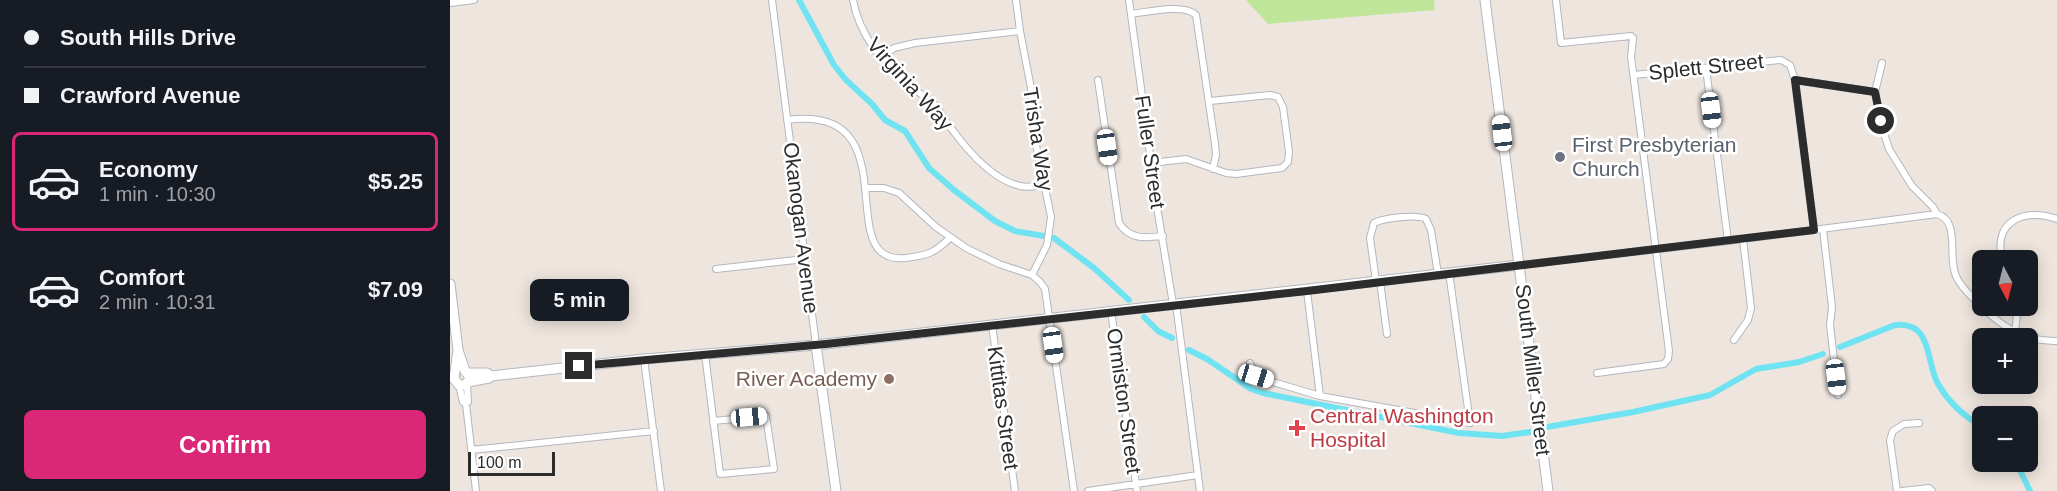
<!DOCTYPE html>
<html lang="en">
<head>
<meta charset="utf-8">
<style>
  :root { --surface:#171b24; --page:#20242c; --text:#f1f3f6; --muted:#9ea1a6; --line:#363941; --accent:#db2777 }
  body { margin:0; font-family:Helvetica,sans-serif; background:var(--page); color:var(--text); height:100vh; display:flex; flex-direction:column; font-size:22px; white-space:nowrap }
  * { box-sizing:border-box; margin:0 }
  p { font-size:20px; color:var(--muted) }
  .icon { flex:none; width:33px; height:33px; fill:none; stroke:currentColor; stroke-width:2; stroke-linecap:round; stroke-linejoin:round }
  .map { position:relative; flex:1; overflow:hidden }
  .details { display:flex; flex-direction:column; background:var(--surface); width:450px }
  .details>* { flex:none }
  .banner { display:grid; align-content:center; height:132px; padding:0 24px; background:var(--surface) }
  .needle { width:39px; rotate:173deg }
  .buttons { position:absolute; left:1522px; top:250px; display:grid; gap:12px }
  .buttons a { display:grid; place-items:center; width:66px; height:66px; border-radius:9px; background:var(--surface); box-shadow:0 3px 15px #0003; font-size:30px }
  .scale { position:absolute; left:18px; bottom:15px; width:87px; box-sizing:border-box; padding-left:6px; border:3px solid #2c2c2c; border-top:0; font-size:16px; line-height:21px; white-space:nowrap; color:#2c2c2c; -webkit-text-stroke:4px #fff; paint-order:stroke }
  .end { position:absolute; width:27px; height:27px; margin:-14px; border:8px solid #2c2c2c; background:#fff; box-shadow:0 0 0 3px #fff }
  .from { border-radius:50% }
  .bubble { position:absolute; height:42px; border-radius:9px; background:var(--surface); box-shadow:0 3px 15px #0003; font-size:20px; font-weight:700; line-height:42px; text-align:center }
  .car { position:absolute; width:18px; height:36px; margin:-18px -9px; border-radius:8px; box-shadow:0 0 4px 2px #0007; background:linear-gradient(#fff 24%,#345 0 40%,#fff 0 76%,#345 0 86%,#fff 0) }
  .banner b { display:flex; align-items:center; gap:21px; height:57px; font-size:22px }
  .banner b+b { border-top:2px solid var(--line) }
  .banner i { width:15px; height:15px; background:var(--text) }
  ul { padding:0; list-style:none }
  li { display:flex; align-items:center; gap:18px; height:99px; margin:0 12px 9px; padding:0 12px; border:3px solid transparent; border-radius:9px }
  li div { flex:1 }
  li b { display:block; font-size:22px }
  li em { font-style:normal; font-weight:700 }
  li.selected { border-color:var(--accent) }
  li>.icon { width:54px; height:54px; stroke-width:1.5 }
  .cta { display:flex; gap:12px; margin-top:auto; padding:12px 24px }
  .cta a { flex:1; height:69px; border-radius:9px; background:var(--accent); color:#fff; font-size:24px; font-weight:700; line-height:69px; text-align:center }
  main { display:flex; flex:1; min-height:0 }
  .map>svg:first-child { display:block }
  .green { fill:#bfe59a }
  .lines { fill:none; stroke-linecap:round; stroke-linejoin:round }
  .canal { stroke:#70e3f2; stroke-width:6 }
  .street-casing { stroke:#b2b7c0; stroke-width:8 }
  .secondary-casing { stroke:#b2b7c0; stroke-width:11 }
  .street { stroke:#fff; stroke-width:6 }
  .secondary { stroke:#fff; stroke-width:9 }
  .route { stroke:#2c2c2c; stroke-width:8 }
  .worship-dot { fill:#6b7280; stroke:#fff; stroke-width:2 }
  .education-dot { fill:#8d6e63; stroke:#fff; stroke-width:2 }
  .health-dot { fill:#e0444e; stroke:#fff; stroke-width:2 }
  .labels { text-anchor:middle; stroke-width:5; stroke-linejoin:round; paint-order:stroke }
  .street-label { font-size:21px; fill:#2c2c2c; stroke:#fff }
  .worship-label { font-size:21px; fill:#5b616d; stroke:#fff; text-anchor:start }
  .education-label { font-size:21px; fill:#785e54; stroke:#fff; text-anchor:end }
  .health-label { font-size:21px; fill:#be3a42; stroke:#fff; text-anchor:start }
</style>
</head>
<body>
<main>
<section class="details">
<div class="banner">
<b><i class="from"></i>South Hills Drive</b>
<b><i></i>Crawford Avenue</b>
</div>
<ul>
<li class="selected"><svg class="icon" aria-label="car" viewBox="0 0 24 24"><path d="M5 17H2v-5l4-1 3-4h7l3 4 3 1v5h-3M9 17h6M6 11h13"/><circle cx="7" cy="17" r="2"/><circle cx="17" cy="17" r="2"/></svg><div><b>Economy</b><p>1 min · 10:30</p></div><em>$5.25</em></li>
<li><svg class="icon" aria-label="car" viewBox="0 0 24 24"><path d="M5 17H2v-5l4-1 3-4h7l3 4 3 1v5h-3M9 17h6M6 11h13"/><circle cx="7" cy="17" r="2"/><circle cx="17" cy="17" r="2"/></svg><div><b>Comfort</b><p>2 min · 10:31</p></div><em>$7.09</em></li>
</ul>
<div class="cta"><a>Confirm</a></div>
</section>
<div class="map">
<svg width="1607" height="491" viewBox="0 0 1607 491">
  <rect width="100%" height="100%" fill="#eee5de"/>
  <path class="green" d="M 796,0 L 984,0 L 985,10 L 818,24 Z"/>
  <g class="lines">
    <path class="canal" d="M 349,0 L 384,65 L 396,80 L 422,104 L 435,120 L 455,131 L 479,168 L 504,190 L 545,221 L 565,231 L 594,236
      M 604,238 L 644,268 L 679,300
      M 694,317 L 708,331 L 722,338
      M 1390,347 L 1445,325 C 1482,321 1476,360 1487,382 C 1498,402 1513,416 1533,427
      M 739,350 L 757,359 L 801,389 L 813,393 L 1009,433 L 1052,436 L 1080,432
      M 1097,427 L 1183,412 L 1260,395 L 1306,369 L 1349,362 L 1373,354
      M 1566,462 L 1580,491"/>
    <g class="street-casing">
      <path id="street" d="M 322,0 L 366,345
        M 403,0 C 409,34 433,65 460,86 C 467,92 475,96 482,102 C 490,109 494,120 501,128 C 517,150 543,180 570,186 C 578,188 586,186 593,185
        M 566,0 L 570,31 L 581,88 L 586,145 L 601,217 L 597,245 L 582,275
        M 679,0 L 708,213 L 723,304
        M 1106,0 L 1111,43 L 1181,36 L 1183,38 L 1181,57 L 1219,351 L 1218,359 L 1214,364 L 1147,373
        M 0,3 L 24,0
        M 681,14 C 698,12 734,3 746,15 L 765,144 L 766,155 L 763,169
        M 431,57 L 444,48 L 465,43 L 570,31
        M 1432,63 L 1425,92 L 1430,121 L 1439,149 L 1462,186 L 1483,207 L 1487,214 C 1511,221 1497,257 1506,276 C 1510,286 1519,294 1526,301 C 1549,325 1573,342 1607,341
        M 1256,68 L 1278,241
        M 1184,75 L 1331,60 L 1340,65 L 1345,80 L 1425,92
        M 648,80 L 669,223 C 680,240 695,238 713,236
        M 1345,80 L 1364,230
        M 337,120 C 464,103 378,267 456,258 C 478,255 483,254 500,238
        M 701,163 L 736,159 L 776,173 L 786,174 L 832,168 L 838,162 L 839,152 L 833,107 L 828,97 L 820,95 L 760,101
        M 415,188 L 434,188 L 449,193 L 486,227 L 516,248 L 549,264 L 582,275 L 590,282 L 595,289 L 597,303 L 624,491
        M 1373,229 L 1382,307 L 1380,325 L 1388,395
        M 1553,261 C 1541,222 1574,207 1607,219
        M 1069,265 L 1278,241 L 1487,214
        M 266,269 L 355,259
        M 926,281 L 920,238 L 924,223 C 933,218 967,214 976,219 L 981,230 L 988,274
        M 930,281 L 937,334
        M 857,291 L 870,396
        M 726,304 L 750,491
        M 661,311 L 687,491
        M 542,325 L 565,491
        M 1565,332 L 1568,306
        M 1284,340 L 1298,320 L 1301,308 L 1293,239
        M 255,354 L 270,474 L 324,469 L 316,416 L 263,421
        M 194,359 L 211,491
        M 800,363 L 806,377 L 870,396 L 1020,423 L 999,272
        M 9,385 L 13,402 L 16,404 L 18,402 L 17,384
        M 16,404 L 26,491
        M 21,450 L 204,431
        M 638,491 L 748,475
        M 1447,491 L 1440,440 L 1443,431 L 1454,424 L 1469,423
        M 1452,491 L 1479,488 L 1482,491"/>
    </g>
    <g class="secondary-casing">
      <path id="secondary" d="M 1035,0 L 1098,491
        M 0,284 L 8,350 L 15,371 L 20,377 L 18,382 L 14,385 L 9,385 L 4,379 L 8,350
        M 366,345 L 386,491
        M 17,373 L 37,373 L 41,376 L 39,378 L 18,382
        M 41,376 L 194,359 L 366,345 L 1069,265"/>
    </g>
    <use href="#street" class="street"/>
    <use href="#secondary" class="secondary"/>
  </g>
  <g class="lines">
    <path class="route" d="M 129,366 L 376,344 L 857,291 L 1364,230 L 1345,80 L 1425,92 L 1431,121"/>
  </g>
  <circle class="worship-dot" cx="1110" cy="157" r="6"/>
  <circle class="education-dot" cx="439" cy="379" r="6"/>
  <path class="health-dot" d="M844 419h6v6h6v6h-6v6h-6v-6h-6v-6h6z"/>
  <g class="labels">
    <g class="street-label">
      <text transform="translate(1256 67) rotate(-6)" y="7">Splett Street</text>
      <text transform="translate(460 84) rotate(48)" y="7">Virginia Way</text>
      <text transform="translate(588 139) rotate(81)" y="7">Trisha Way</text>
      <text transform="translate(700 152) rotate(82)" y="7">Fuller Street</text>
      <text transform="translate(351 228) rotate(83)" y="7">Okanogan Avenue</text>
      <text transform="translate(1083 370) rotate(83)" y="7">South Miller Street</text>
      <text transform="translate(674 401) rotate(82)" y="7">Ormiston Street</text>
      <text transform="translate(553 408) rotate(82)" y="7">Kittitas Street</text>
    </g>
    <g class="worship-label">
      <text x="1122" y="152">First Presbyterian<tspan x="1122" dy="24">Church</tspan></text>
    </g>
    <g class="education-label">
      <text x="427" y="386">River Academy</text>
    </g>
    <g class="health-label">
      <text x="860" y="423">Central Washington<tspan x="860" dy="24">Hospital</tspan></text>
    </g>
  </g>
</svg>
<div class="buttons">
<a><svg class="needle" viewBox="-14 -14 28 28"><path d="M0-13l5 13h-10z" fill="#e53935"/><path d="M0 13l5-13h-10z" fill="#9ea1a6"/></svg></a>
<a>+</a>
<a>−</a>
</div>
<div class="scale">100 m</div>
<i class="end from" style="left:1431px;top:121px"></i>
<i class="end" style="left:129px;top:366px"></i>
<div class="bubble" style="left:80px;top:279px;width:99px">5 min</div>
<i class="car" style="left:1261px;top:110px;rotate:173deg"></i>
<i class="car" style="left:1052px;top:133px;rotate:353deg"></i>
<i class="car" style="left:657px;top:147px;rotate:172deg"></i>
<i class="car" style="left:603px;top:345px;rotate:172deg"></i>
<i class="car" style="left:806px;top:376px;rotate:107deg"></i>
<i class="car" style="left:1386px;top:377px;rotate:173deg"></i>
<i class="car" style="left:299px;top:417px;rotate:85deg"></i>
</div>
</main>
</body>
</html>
